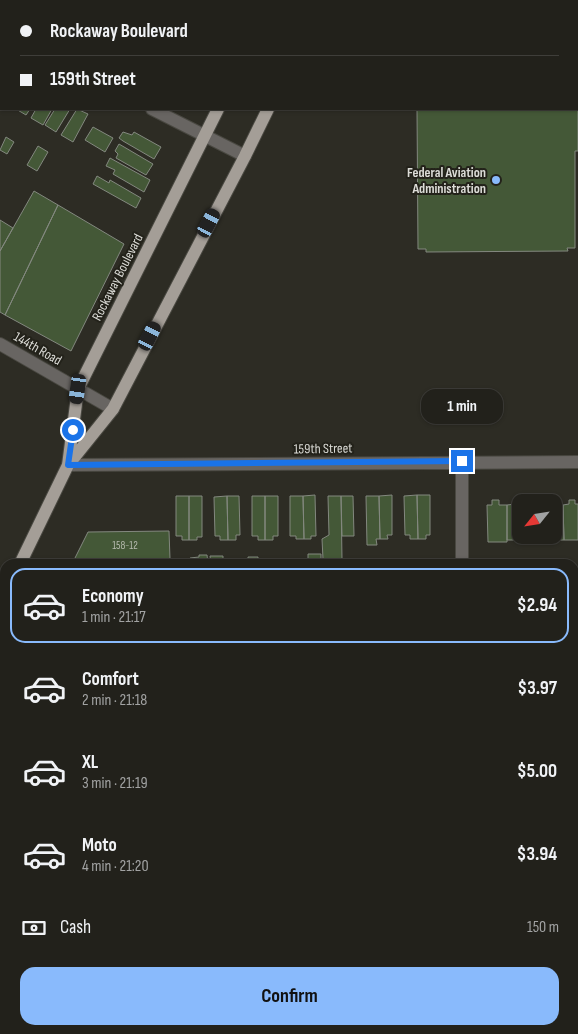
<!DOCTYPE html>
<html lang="en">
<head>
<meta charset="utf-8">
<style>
  :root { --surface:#22211b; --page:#2a2924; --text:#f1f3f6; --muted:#a2a3a3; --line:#3f3e3a; --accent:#89bafc }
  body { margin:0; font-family:"Sofia Sans Condensed",sans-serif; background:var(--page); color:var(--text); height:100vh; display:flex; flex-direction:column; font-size:19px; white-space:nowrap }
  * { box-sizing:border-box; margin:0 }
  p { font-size:16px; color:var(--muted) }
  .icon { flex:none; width:28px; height:28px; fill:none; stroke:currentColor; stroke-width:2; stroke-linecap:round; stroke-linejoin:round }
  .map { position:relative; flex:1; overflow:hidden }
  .panel { position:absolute; left:0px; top:559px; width:579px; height:476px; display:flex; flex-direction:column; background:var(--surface); border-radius:15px 15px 0 0; box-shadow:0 1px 4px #0004,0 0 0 1px var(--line) }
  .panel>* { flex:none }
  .top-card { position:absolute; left:0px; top:0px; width:579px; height:110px; box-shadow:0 1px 4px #0004,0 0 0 1px var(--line); display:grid; align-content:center; height:110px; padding:0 20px; background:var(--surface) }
  .needle { width:32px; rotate:240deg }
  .tools { position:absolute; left:512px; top:494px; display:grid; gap:10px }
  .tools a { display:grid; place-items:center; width:50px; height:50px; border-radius:10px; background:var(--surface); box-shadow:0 1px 4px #0004,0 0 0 1px var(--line); font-size:25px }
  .end { position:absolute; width:22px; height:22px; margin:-11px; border:6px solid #1a73e8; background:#fff; box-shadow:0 0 0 2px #fff }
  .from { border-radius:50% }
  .bubble { position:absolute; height:35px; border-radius:15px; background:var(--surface); box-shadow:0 1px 4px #0004,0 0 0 1px var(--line); font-size:16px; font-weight:700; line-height:35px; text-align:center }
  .car { position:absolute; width:15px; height:30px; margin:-15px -8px; border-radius:6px; box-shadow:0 0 4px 1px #0007; background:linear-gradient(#222 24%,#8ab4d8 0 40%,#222 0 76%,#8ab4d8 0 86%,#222 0) }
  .top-card b { display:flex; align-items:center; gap:18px; height:48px; font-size:19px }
  .top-card b+b { border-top:1px solid var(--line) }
  .top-card i { width:12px; height:12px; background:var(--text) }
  ul { padding:9px 0 0; list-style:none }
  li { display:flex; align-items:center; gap:15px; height:75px; margin:0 10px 8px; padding:0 10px; border:2px solid transparent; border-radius:15px }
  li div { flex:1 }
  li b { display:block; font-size:19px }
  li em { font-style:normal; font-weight:700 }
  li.selected { border-color:var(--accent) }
  li>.icon { width:45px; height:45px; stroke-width:1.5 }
  .pay { display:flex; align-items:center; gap:12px; height:55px; padding:0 20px; font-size:19px }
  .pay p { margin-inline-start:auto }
  .cta { display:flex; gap:10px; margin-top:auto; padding:10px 20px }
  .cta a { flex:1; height:58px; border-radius:15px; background:var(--accent); color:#111; font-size:20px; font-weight:700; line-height:58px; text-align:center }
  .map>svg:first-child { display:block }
  .built { fill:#363526 }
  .building { fill:#445837; stroke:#83887f }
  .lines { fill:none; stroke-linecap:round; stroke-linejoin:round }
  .street-casing { stroke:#494841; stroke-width:14 }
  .primary-casing { stroke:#494841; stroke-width:14 }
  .street { stroke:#686562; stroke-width:12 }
  .primary { stroke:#a49e97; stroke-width:12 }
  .route { stroke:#1a73e8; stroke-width:6 }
  .poi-dot { fill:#89bafc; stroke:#23221a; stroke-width:2 }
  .labels { text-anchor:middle; stroke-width:4; stroke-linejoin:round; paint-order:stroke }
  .number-label { font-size:11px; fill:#b6bbaf }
  .poi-label { font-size:14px; font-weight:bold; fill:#dcdcd7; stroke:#23221a; text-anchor:end }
  .street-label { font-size:14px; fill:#dcdcd7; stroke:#23221a }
</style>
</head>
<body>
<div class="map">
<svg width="578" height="1034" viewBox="0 0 578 1034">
  <rect width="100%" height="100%" fill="#2d2c24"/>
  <path class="built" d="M 0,709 L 5,709 L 5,1030 L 574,1030 L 574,930 L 578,930 L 578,1034 L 0,1034 Z"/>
  <path class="building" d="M 149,0 L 204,0 L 206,1 L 148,1 Z
    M 578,85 L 578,151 L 575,151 L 575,248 L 567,248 L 568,251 L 426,252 L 426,249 L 418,249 L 417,109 L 578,109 Z
    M 16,109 L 30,109 L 26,115 Z
    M 36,109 L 52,109 L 43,125 L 31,118 Z
    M 55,109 L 70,109 L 56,132 L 45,125 Z
    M 77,109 L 88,114 L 73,142 L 61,135 Z
    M 93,127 L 113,138 L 105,152 L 85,140 Z
    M 123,132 L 132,135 L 134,132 L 161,147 L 154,159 L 123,141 L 119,138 Z
    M 6,137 L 14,142 L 7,154 L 0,150 Z
    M 119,144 L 153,164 L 146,175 L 116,158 L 118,154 L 115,151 Z
    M 38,146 L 48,152 L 37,171 L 27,165 Z
    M 110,158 L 150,180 L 144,192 L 113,174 L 115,170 L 106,166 Z
    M 97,176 L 109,183 L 110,180 L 141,198 L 136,208 L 93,184 Z
    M 34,191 L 58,205 L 5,315 L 0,312 L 0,251 Z
    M 58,205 L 124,244 L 71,351 L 5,315 Z
    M 0,220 L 13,228 L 0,251 Z
    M 315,495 L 316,536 L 311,536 L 311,539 L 304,539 L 303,496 Z
    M 392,495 L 392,535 L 387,535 L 388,539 L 380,539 L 379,496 Z
    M 417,495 L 418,539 L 410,539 L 410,535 L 405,535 L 404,496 Z
    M 417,495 L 430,495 L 430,535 L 426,535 L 426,539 L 418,539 Z
    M 176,496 L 189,496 L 189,540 L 182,540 L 182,536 L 176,536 Z
    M 189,496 L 202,496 L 202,537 L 197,537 L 197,540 L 189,540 Z
    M 227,496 L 228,540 L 220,540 L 220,536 L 215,536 L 214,497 Z
    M 227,496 L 239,496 L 240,535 L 236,535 L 236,540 L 228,540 Z
    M 252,496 L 265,496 L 265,540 L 258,540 L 258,536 L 252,536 Z
    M 265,496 L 278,496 L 278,536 L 273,536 L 273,540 L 265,540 Z
    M 290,496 L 303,496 L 304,539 L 296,539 L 296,536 L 290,536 Z
    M 328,496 L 341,496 L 342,560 L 323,559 L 322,539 L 329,535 Z
    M 341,496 L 353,496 L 354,536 L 342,536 Z
    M 366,496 L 379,496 L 380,539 L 376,539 L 377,545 L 367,545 Z
    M 492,500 L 499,500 L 499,505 L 507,505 L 507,542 L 488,542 L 487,505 L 492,505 Z
    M 515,500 L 521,500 L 521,535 L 526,535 L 526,540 L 507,540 L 507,505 L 515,504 Z
    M 553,500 L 560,500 L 560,505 L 563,505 L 564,540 L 545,540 L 545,535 L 554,535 Z
    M 569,500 L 575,500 L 575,504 L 578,504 L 578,540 L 564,540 L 563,505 L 569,504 Z
    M 169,531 L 170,559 L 168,564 L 72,564 L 88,532 Z
    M 526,535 L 545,535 L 545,540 L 526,540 Z
    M 308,554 L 321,554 L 321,564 L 308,564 Z
    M 199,555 L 207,555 L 208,564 L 190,564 L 190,558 L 199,557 Z
    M 210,556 L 223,556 L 223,564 L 211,564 Z
    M 248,557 L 258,557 L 258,564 L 248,564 Z
    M 381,560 L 398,560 L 398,564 L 381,564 Z
    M 574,607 L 578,607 L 577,646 L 574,646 Z
    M 0,715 L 5,715 L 5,852 L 0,852 Z
    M 574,725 L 578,729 L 578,764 L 574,764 Z
    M 574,826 L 578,826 L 576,866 L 574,866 Z
    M 574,933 L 578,933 L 578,1034 L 390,1034 L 390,1030 L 574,1030 Z
    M 22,1030 L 86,1030 L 86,1034 L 22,1034 Z
    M 86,1030 L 130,1030 L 130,1034 L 86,1034 Z
    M 130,1030 L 216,1030 L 216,1034 L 130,1034 Z
    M 216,1030 L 259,1030 L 259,1034 L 216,1034 Z
    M 304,1030 L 346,1030 L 346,1034 L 304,1034 Z
    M 346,1030 L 390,1030 L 390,1034 L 346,1034 Z"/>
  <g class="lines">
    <g class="street-casing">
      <path id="street" d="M 0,25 L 1,25
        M 152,109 L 245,156
        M 0,344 L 113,409
        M 462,461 L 462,564
        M 68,465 L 578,462
        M 0,680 L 5,682
        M 574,685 L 578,685
        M 574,906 L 578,906
        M 0,911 L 5,910
        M 282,1030 L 282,1034"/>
    </g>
    <g class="primary-casing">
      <path id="primary" d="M 273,1 L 274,0
        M 314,1 L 314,0
        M 68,465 L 78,389 L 218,109
        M 20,564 L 68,465 L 113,409 L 245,156 L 268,109
        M 0,603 L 5,593"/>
    </g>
    <use href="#street" class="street"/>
    <use href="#primary" class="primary"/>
  </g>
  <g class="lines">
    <path class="route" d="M 73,430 L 68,465 L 462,461"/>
  </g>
  <circle class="poi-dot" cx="496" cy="180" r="5"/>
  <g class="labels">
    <g class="number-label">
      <text x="125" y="549">158-12</text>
    </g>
    <g class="poi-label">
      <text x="486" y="177">Federal Aviation<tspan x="486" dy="16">Administration</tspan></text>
    </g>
    <g class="street-label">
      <text transform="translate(117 277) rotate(-63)" y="5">Rockaway Boulevard</text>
      <text transform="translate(38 348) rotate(30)" y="5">144th Road</text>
      <text transform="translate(323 448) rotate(-1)" y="5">159th Street</text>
    </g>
  </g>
</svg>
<div class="tools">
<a><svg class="needle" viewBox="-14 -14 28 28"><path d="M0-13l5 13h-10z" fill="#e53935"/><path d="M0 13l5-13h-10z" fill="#a2a3a3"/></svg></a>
</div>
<i class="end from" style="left:73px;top:430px"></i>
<i class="end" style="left:462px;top:461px"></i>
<div class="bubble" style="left:421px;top:389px;width:82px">1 min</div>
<i class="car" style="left:209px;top:223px;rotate:28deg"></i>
<i class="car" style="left:150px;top:336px;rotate:27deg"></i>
<i class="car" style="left:78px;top:389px;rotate:188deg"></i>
<div class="top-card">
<b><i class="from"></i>Rockaway Boulevard</b>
<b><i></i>159th Street</b>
</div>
<section class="panel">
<ul>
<li class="selected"><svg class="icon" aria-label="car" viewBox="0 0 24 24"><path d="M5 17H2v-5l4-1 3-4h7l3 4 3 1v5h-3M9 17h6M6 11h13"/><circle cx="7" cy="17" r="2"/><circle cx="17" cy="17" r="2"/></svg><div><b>Economy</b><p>1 min · 21:17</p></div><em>$2.94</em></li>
<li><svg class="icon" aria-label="car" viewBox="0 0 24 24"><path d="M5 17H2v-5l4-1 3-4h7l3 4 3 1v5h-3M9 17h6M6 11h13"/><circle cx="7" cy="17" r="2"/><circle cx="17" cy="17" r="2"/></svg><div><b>Comfort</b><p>2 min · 21:18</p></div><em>$3.97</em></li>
<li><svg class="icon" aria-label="car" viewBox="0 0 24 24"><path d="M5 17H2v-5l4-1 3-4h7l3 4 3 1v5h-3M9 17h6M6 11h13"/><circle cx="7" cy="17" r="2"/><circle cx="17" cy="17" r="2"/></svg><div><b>XL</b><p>3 min · 21:19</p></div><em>$5.00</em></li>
<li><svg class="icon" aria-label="car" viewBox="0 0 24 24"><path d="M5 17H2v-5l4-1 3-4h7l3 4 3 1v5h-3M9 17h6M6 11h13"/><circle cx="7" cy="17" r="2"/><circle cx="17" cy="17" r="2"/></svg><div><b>Moto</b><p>4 min · 21:20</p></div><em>$3.94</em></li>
</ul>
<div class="pay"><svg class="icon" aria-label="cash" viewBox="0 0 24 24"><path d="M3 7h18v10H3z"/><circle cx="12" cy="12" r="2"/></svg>Cash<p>150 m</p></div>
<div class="cta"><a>Confirm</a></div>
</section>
</div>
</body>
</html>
